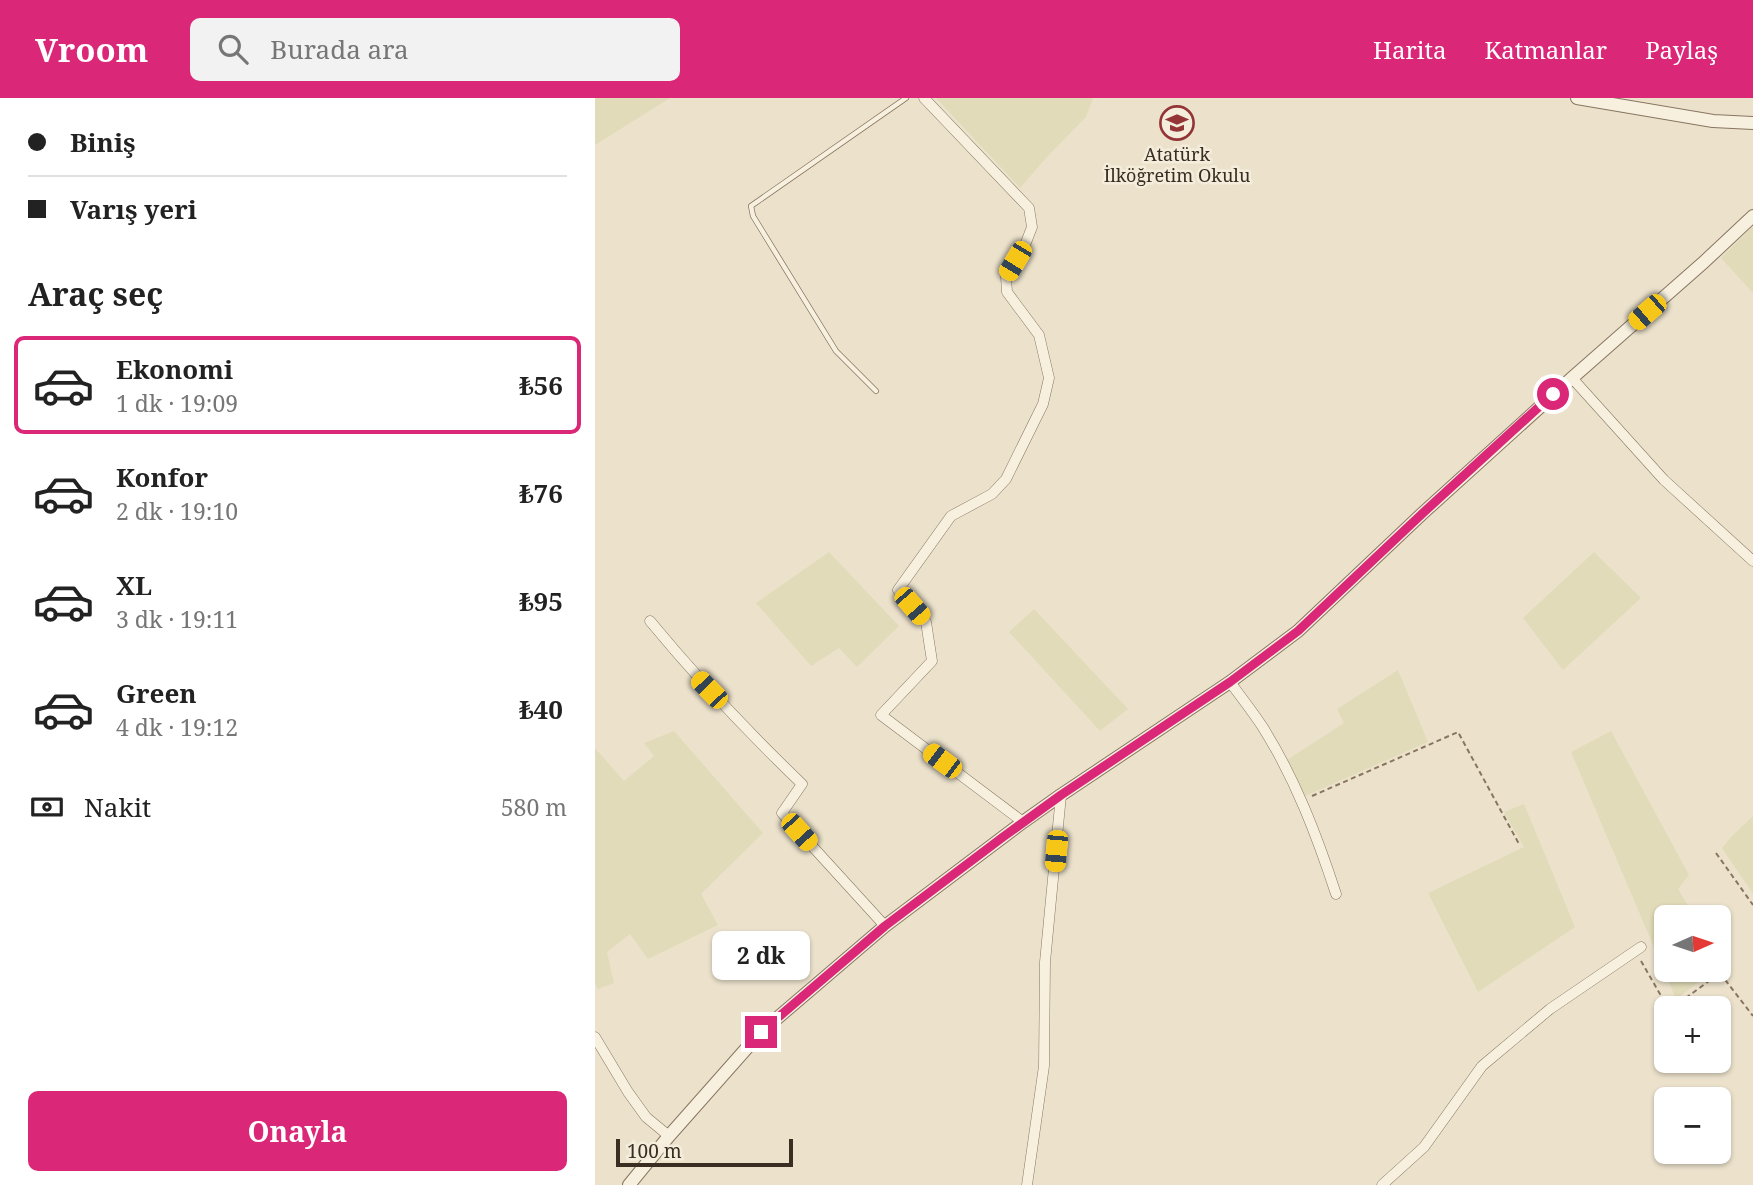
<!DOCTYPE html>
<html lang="tr">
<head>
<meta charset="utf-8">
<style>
  :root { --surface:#fff; --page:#f2f2f2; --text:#222; --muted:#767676; --line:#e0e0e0; --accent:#db2777 }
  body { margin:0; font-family:"Noto Serif",serif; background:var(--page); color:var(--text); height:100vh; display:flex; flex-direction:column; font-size:26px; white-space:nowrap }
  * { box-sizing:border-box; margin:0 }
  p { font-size:23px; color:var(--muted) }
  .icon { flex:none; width:38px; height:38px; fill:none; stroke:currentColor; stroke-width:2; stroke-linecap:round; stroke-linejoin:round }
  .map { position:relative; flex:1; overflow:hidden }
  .drawer { display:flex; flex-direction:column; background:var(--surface); width:595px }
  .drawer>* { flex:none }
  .banner { display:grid; align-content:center; height:154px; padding:0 28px; background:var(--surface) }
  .needle { width:46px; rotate:87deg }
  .fabs { position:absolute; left:1059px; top:807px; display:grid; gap:14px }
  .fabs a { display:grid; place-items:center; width:77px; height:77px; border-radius:10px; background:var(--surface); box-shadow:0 2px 5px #0004; font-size:35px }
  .scale { position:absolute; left:21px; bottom:18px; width:177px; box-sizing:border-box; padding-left:7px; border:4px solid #3a2e23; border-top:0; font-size:19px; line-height:24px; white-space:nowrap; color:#3a2e23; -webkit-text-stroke:5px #f4eddb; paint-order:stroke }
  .end { position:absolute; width:32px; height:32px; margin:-16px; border:9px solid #db2777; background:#fff; box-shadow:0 0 0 4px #fff }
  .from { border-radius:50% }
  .bubble { position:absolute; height:49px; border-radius:10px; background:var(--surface); box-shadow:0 2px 5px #0004; font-size:23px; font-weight:700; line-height:49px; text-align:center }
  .car { position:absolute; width:21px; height:42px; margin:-21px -10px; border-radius:9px; box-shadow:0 0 5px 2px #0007; background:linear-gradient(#f5c518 24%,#345 0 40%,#f5c518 0 76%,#345 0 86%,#f5c518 0) }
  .banner b { display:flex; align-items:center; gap:24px; height:66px; font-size:26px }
  .banner b+b { border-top:2px solid var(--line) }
  .banner i { width:18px; height:18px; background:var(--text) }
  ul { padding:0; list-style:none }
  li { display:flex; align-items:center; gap:21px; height:98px; margin:0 14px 10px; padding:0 14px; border:4px solid transparent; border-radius:10px }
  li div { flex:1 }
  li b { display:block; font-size:26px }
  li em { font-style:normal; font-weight:700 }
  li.on { border-color:var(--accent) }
  li>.icon { width:63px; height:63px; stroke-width:1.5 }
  h2 { padding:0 28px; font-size:32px; line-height:84px }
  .pay { display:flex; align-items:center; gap:18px; height:77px; padding:0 28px; font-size:26px }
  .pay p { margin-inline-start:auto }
  .button { display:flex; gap:14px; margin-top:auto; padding:14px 28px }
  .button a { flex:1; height:80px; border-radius:10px; background:var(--accent); color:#fff; font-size:28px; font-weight:700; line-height:80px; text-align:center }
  header { display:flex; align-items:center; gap:42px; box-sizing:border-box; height:98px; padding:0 35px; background:var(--accent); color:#fff }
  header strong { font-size:33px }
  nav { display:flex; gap:38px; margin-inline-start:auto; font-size:24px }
  .search { width:490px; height:63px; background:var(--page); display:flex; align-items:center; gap:18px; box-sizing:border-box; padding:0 24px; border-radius:10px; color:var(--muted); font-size:26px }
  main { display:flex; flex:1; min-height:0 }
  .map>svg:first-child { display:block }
  .farmland { fill:#e1dbb9 }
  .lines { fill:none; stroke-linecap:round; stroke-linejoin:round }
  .service-casing { stroke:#887560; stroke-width:6 }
  .minor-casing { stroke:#887560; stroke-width:11 }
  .tertiary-casing { stroke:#887560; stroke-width:14 }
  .path { stroke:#887560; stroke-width:2; stroke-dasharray:5 3.5; stroke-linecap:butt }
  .service { stroke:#f7f0df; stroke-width:4.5 }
  .minor { stroke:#f7f0df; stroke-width:10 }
  .tertiary { stroke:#f7f0df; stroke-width:12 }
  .route { stroke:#db2777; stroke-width:9 }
  .labels { text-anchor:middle; stroke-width:5; stroke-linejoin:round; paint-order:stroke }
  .poi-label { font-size:18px; fill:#3a2e23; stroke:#f4eddb }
</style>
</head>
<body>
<header>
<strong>Vroom</strong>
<div class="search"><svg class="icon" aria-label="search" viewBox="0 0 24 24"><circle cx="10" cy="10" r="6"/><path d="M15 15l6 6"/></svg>Burada ara</div>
<nav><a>Harita</a><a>Katmanlar</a><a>Paylaş</a></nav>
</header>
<main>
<section class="drawer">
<div class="banner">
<b><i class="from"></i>Biniş</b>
<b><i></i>Varış yeri</b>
</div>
<h2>Araç seç</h2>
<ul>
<li class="on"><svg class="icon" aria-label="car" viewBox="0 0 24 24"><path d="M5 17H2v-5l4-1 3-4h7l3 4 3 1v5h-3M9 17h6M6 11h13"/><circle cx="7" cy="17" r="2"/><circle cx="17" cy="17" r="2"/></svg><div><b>Ekonomi</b><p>1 dk · 19:09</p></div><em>₺56</em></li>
<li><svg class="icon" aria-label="car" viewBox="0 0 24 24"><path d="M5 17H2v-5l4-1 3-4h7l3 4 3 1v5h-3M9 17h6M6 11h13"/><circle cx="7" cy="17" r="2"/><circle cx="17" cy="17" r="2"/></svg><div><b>Konfor</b><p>2 dk · 19:10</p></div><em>₺76</em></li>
<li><svg class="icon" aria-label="car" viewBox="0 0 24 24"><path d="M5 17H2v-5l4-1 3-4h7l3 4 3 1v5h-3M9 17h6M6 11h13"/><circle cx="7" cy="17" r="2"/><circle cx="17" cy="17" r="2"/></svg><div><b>XL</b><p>3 dk · 19:11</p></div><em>₺95</em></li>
<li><svg class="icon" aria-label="car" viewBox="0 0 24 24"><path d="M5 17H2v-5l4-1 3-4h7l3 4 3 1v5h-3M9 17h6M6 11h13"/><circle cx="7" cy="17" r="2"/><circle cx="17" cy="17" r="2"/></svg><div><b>Green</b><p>4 dk · 19:12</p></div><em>₺40</em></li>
</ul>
<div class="pay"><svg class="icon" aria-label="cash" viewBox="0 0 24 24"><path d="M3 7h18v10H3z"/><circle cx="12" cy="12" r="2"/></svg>Nakit<p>580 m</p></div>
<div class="button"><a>Onayla</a></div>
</section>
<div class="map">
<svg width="1158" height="1087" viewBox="0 0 1158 1087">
  <rect width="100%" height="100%" fill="#ece2cc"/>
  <path class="farmland" d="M 0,0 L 75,0 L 0,47 Z
    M 341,0 L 498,0 L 491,19 L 451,60 L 425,90 Z
    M 1158,128 L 1158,195 L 1126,160 Z
    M 234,454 L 304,528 L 262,569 L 244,550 L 216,568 L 161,505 Z
    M 999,454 L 1046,500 L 968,572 L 928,520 Z
    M 439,511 L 533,611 L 505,633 L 414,534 Z
    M 803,572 L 833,644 L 708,699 L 692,662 L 749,625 L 742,611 Z
    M 79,633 L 168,735 L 106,796 L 123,827 L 53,861 L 35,836 L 12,854 L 19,885 L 3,891 L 0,886 L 0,650 L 29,683 L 59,658 L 49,645 Z
    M 1016,633 L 1094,777 L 1083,791 L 1100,819 L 1071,819 L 1071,872 L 1105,872 L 1109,880 L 1081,901 L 976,654 Z
    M 929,706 L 980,829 L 883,894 L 833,795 L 929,749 L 909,714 Z
    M 1158,718 L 1158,796 L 1127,750 L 1137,738 Z"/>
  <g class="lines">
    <g class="service-casing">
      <path id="service" d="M 281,293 L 241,253 L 158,118 L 156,108 L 311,0"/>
    </g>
    <g class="minor-casing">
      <path id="minor" d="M 329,0 L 434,110 L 437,129 L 430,147 L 411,179 L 412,194 L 444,237 L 454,280 L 448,306 L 411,381 L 397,396 L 356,418 L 303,492 L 331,524 L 337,563 L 286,617 L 428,724
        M 977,280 L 1069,382 L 1158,463
        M 55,523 C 102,580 153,634 207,686 L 187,715 L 290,828
        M 635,584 C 646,599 657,613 667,628 C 700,680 722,738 741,796
        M 0,939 L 33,994 L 51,1019 L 74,1038
        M 432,1087 L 449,968 L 450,864 L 466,697
        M 787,1087 L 829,1049 L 887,968 L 955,911 L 1046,849"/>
    </g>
    <g class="tertiary-casing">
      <path id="tertiary" d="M 982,0 L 1118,23 L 1158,25
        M 34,1087 L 74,1038 L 166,934 L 290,828 L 428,724 L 466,697 L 635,584 L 703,533 L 829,414 L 977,280 L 1109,164 L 1158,118"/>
    </g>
    <path class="path" d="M 717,698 L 863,634 L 924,746
      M 1121,755 L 1158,807
      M 1046,863 L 1073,910
      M 1077,910 L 1125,875 L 1158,918"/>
    <use href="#service" class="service"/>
    <use href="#minor" class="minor"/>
    <use href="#tertiary" class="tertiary"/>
  </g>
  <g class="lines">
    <path class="route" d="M 166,934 L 290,828 L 408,739 L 466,697 L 635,584 L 703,533 L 829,414 L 958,296"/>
  </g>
  <defs>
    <g id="school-ring" transform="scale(1.75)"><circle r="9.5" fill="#f4eddb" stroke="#933536" stroke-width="1.5"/><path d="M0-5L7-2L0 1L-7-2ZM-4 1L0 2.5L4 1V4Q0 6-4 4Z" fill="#933536"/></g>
  </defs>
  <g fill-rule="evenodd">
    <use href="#school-ring" x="582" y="25"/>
  </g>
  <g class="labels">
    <g class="poi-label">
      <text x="582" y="63">Atatürk<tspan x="582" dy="21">İlköğretim Okulu</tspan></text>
    </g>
  </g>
</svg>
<div class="fabs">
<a><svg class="needle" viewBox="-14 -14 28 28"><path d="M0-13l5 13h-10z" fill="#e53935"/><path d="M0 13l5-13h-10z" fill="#767676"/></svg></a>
<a>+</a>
<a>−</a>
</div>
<div class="scale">100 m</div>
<i class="end from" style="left:958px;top:296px"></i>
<i class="end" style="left:166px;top:934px"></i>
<div class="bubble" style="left:117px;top:833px;width:98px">2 dk</div>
<i class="car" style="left:420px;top:163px;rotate:211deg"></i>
<i class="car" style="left:1052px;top:214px;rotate:229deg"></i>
<i class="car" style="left:317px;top:508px;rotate:139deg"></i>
<i class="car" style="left:114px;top:592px;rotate:316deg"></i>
<i class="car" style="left:347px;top:663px;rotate:307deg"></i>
<i class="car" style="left:204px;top:734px;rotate:138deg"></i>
<i class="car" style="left:461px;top:753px;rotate:185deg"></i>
</div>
</main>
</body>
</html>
